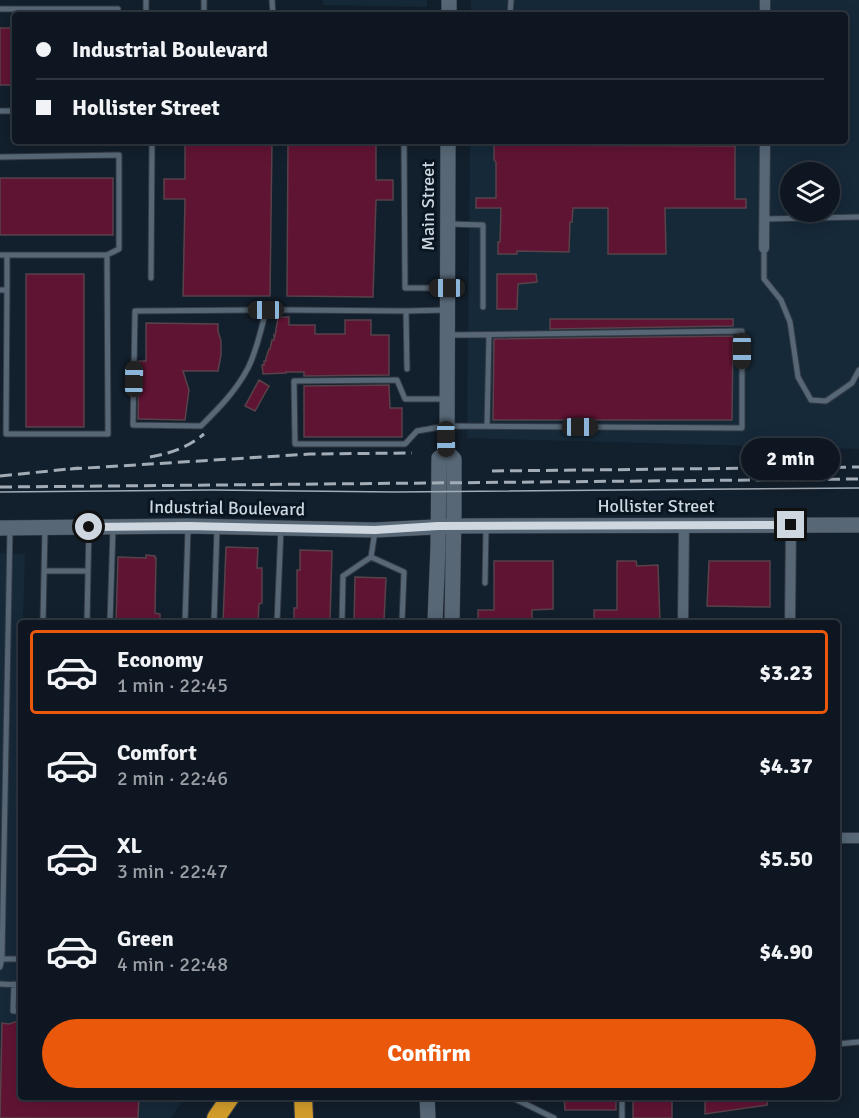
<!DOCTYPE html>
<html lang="en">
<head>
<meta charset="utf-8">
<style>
  :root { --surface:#0e1721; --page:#17202a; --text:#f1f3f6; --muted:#9b9fa5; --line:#2e363f; --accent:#ea580c }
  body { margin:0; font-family:Signika,sans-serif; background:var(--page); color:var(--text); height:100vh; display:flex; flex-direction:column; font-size:22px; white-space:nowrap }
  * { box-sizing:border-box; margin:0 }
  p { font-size:20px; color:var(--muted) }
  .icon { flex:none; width:33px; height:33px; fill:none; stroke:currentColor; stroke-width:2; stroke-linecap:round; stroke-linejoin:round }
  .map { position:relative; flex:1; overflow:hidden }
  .drawer { position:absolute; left:18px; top:620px; width:822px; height:480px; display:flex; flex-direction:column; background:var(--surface); border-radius:6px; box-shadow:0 3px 15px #0003,0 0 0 2px var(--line) }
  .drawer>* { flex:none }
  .guide { position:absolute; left:12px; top:12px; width:836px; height:132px; border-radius:6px; box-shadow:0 3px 15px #0003,0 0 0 2px var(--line); display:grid; align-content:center; height:132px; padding:0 24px; background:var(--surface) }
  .fabs { position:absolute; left:780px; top:162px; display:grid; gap:12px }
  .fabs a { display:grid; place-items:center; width:60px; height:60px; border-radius:50%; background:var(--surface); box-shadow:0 3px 15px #0003,0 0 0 2px var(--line); font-size:30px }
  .end { position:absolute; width:27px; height:27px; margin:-14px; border:8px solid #ced7e0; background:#111; box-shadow:0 0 0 3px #111 }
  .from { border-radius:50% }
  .bubble { position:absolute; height:42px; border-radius:21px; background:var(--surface); box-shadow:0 3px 15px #0003,0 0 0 2px var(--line); font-size:20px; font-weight:800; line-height:42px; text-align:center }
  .car { position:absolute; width:18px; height:36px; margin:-18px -9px; border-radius:8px; box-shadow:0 0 4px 2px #0007; background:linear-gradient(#222 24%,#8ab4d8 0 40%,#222 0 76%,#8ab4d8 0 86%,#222 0) }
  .guide b { display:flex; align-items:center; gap:21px; height:57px; font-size:22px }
  .guide b+b { border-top:2px solid var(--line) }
  .guide i { width:15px; height:15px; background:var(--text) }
  ul { padding:10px 0 0; list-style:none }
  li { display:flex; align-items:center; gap:18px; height:84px; margin:0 12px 9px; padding:0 12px; border:3px solid transparent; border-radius:6px }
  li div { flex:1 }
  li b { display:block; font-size:22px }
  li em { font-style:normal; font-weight:800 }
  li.active { border-color:var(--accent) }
  li>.icon { width:54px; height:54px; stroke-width:1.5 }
  .cta { display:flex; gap:12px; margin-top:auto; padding:12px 24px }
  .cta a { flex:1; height:69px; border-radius:36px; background:var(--accent); color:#fff; font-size:24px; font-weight:800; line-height:69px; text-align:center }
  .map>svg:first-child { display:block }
  .built { fill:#162939; fill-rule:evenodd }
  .building { fill:#601434; stroke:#584249; stroke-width:1.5 }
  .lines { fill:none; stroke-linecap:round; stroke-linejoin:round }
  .service-casing { stroke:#323a45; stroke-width:7 }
  .minor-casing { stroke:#323a45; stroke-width:12 }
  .secondary-casing { stroke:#323a45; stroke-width:16 }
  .motorway-casing { stroke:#323a45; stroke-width:20 }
  .service { stroke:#576776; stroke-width:5 }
  .minor { stroke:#576776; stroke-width:10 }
  .secondary { stroke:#576776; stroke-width:15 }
  .motorway { stroke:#d39d2b; stroke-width:18 }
  .tram { stroke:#a2acb6; stroke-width:1.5 }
  .rail { stroke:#a2acb6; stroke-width:3; stroke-dasharray:12 6; stroke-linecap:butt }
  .route { stroke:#ced7e0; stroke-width:8 }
  .labels { text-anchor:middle; stroke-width:6; stroke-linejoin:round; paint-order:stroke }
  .street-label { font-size:18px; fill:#ced7e0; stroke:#091622 }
</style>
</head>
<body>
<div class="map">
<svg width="859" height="1118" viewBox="0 0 859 1118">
  <rect width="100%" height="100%" fill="#121f2c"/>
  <path class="built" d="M 323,0 L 427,0 L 427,7 L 323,5 Z
    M 471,0 L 859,0 L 859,449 L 467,438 L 470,141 L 844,141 L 844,15 L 471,15 ZM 790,172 L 830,172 L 830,212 L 790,212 Z
    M 0,553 L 25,554 L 23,622 L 21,622 L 21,692 L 18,790 L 21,791 L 21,1096 L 185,1097 L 171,1118 L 0,1118 Z"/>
  <path class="building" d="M 0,28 L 15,28 L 15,85 L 0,85 Z
    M 185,141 L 272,141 L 270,296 L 183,296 L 185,199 L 164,199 L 164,179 L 185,179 Z
    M 288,141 L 376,141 L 376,180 L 393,180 L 393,200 L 376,200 L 373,297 L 287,296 Z
    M 495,145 L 735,146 L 735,199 L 746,199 L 746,208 L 665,208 L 666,254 L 608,254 L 608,208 L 573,208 L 572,222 L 570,222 L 569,252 L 517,251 L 517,254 L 498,254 L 498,242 L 500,242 L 501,208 L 476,208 L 476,198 L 496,198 L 496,162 L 494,160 L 494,146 Z
    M 0,178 L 113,178 L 113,235 L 0,235 Z
    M 26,274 L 84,274 L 84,427 L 26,427 Z
    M 497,274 L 536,274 L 537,282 L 518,284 L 517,309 L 497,309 Z
    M 278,317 L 289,317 L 289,325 L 315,325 L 315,334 L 345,334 L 345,320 L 371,320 L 371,335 L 389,335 L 389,375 L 304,376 L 304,372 L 286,372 L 286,373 L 263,374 L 262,365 L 264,365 L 264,361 L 266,361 L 266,358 L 269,349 L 270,349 L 272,340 L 274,340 L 274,335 L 275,336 Z
    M 550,319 L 733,319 L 733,326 L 550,329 Z
    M 146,323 L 218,324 L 218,331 L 221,341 L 221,355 L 218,371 L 183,371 L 189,390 L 185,420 L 138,419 L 139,361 L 146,361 Z
    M 733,336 L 732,420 L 493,420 L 494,339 Z
    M 259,380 L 269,386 L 255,411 L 245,406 Z
    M 389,385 L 390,408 L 402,408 L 402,437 L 304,437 L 304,386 Z
    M 226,547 L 258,548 L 257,568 L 262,568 L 262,603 L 259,604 L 258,622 L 223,622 Z
    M 300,550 L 332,551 L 330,622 L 294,622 L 294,608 L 297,608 L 297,570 L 300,570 Z
    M 146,555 L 155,556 L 155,558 L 156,558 L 155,613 L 160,614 L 160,622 L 116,622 L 118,557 L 146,558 Z
    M 494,561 L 553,561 L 553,609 L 532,610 L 532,622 L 478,622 L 478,610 L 494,610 Z
    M 617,561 L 636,561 L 637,566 L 658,565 L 660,622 L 594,622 L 594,610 L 617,610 Z
    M 709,561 L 770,561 L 770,607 L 707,606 Z
    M 355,577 L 386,578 L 384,622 L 354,622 Z
    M 21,1020 L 21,1096 L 139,1096 L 138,1118 L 0,1118 L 2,1023 L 9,1024 Z
    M 564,1096 L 616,1096 L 616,1110 L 565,1110 Z
    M 633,1096 L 672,1096 L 672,1118 L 633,1118 Z
    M 705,1096 L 768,1096 L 767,1105 L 705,1114 Z"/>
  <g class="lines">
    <g class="service-casing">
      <path id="service" d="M 272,0 L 273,15
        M 0,9 L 118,9 L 117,15
        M 146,15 L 146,0
        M 204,15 L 204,0
        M 510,15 L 511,0
        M 0,111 L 15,111
        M 404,141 L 405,288 L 445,288
        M 0,157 L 119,155 L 119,249 L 107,255 L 0,255
        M 764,219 L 859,217
        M 449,224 L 483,225 L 483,307
        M 764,248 L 764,279 L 781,300 L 790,322 L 798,377 L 811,400 L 826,401 L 852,383 L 859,370
        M 151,278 L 152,141
        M 0,290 L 7,290 L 7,255
        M 7,290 L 6,434 L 108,434 L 107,255
        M 266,310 C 261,330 257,350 248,368 C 236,391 219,408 201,426 L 133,425 L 135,311 L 266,310 L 292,310 L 406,311
        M 407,369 L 406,311 L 445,310
        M 444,399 L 405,399 L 397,380 L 294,381 L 295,444 L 405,444 L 417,431 L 446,426 L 742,428 L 742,331 L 448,335
        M 487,426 L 489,335
        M 375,531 L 371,557 L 404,572 L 402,622
        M 44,571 L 88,571 L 87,622
        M 88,571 L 89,527
        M 485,583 L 486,528
        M 43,620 L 45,529
        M 110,622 L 113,528
        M 185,622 L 188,528
        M 214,622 L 217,528
        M 277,622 L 281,528
        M 342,622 L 343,576 L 371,557
        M 2,959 L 21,959
        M 0,967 L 2,959 L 10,529
        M 0,984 L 21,985
        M 14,984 L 13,1011 L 21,1011
        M 837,1044 L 859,1042
        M 509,1096 L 554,1118
        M 622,1118 L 622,1096"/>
    </g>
    <g class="minor-casing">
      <path id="minor" d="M 765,15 L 765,0
        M 764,248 L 765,141
        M 683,622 L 684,526
        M 790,622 L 791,525
        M 837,838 L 859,838"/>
    </g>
    <g class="secondary-casing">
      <path id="secondary" d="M 449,15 L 449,0
        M 448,141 L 447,452 L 454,459 L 454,512 L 452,622
        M 0,528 L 188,526 L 375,530 L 454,526 L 859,525
        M 435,622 L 438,547 L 439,458 L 447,452
        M 427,1096 L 428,1118"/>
    </g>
    <g class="motorway-casing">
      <path id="motorway" d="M 303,1096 L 304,1118
        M 216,1118 L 231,1096"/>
    </g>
    <use href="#service" class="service"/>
    <use href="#minor" class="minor"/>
    <use href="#secondary" class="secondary"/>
    <use href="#motorway" class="motorway"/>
    <path class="tram" d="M 0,492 L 213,490 L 395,492 L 859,488"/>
    <path class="rail" d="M 150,457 C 171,453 187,448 204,434
      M 70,469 L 310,454 L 412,453
      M 492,471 L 859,467
      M 0,476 L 79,468
      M 0,487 L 859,479"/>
  </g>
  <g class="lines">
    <path class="route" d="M 89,527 L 188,526 L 375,530 L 438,526 L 791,525"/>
  </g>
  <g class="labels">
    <g class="street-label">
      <text transform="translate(428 206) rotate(-90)" y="6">Main Street</text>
      <text x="656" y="512">Hollister Street</text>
      <text transform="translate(227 508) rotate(1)" y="6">Industrial Boulevard</text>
    </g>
  </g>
</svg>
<div class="fabs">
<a><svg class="icon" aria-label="layers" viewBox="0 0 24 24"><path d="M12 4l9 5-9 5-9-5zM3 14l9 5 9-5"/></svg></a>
</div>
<i class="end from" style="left:89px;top:527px"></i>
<i class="end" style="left:791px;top:525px"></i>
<div class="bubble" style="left:741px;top:438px;width:99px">2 min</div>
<i class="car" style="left:447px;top:288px;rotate:270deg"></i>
<i class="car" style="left:266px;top:310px;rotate:270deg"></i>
<i class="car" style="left:742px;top:351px;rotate:180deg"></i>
<i class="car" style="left:134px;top:379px;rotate:1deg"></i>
<i class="car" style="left:580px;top:427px;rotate:90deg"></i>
<i class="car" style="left:446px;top:439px;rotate:179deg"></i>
<div class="guide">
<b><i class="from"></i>Industrial Boulevard</b>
<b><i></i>Hollister Street</b>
</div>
<section class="drawer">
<ul>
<li class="active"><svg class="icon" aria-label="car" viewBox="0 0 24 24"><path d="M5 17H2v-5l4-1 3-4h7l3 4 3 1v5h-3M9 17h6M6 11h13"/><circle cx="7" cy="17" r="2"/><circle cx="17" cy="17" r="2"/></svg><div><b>Economy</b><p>1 min · 22:45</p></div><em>$3.23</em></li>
<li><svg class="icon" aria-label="car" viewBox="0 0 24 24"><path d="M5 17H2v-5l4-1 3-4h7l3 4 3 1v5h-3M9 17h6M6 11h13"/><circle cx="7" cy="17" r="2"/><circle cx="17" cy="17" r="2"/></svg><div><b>Comfort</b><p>2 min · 22:46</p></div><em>$4.37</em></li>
<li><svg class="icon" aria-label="car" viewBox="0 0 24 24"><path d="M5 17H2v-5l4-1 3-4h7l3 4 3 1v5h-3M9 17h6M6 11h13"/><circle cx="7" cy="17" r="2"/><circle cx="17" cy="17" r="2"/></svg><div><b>XL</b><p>3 min · 22:47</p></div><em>$5.50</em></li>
<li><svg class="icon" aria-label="car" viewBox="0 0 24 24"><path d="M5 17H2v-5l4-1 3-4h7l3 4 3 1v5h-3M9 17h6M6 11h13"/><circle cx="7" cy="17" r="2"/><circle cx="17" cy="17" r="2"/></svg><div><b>Green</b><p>4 min · 22:48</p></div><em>$4.90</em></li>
</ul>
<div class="cta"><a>Confirm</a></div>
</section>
</div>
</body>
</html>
